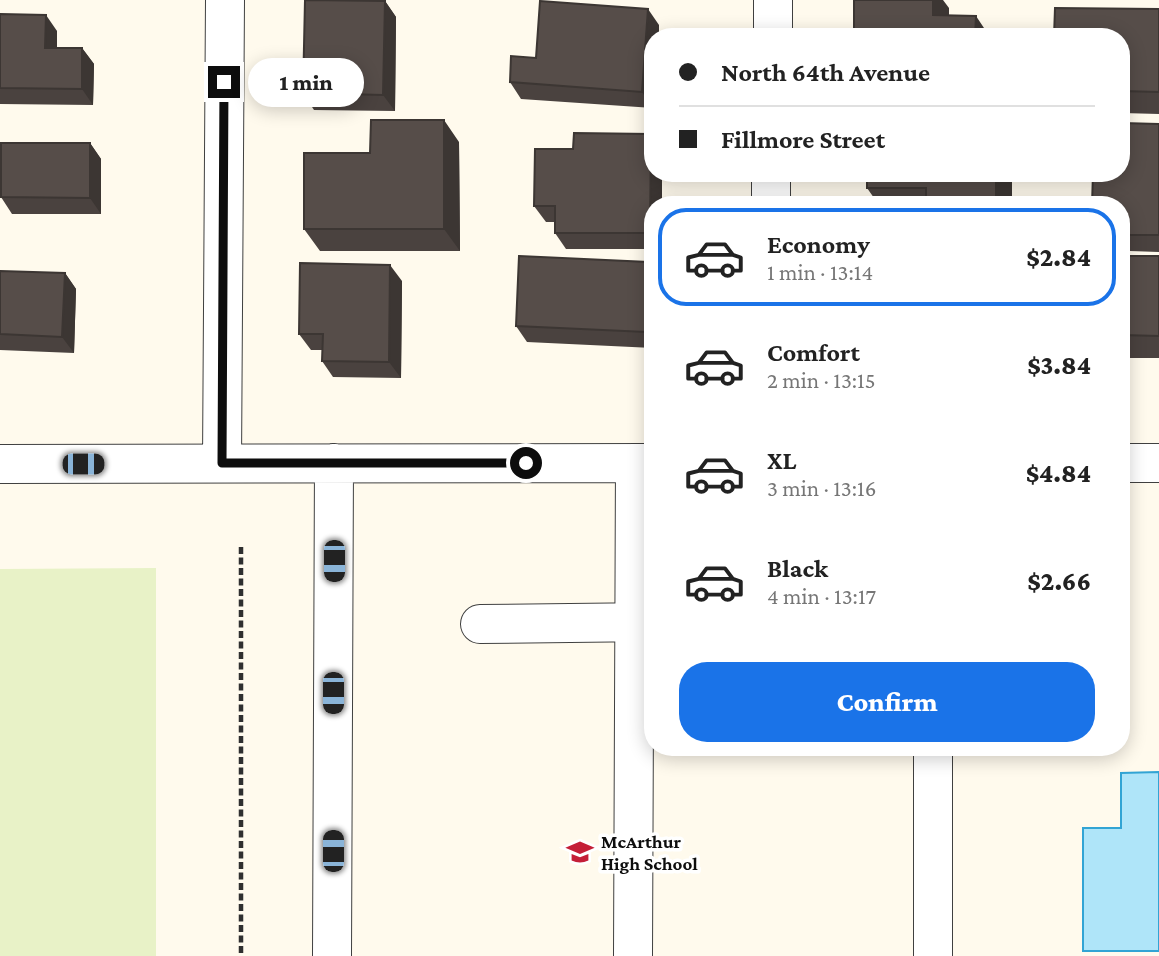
<!DOCTYPE html>
<html lang="en">
<head>
<meta charset="utf-8">
<style>
  :root { --surface:#fff; --page:#f2f2f2; --text:#222; --muted:#767676; --line:#e0e0e0; --accent:#1a73e8 }
  body { margin:0; font-family:"Crimson Pro",serif; background:var(--page); color:var(--text); height:100vh; display:flex; flex-direction:column; font-size:26px; white-space:nowrap }
  * { box-sizing:border-box; margin:0 }
  p { font-size:23px; color:var(--muted) }
  .icon { flex:none; width:38px; height:38px; fill:none; stroke:currentColor; stroke-width:2; stroke-linecap:round; stroke-linejoin:round }
  .map { position:relative; flex:1; overflow:hidden }
  .panel { position:absolute; left:644px; top:196px; width:486px; height:560px; display:flex; flex-direction:column; background:var(--surface); border-radius:28px; box-shadow:0 4px 18px #0003 }
  .panel>* { flex:none }
  .banner { position:absolute; left:644px; top:28px; width:486px; height:154px; border-radius:28px; box-shadow:0 4px 18px #0003; display:grid; align-content:center; height:154px; padding:0 35px; background:var(--surface) }
  .end { position:absolute; width:32px; height:32px; margin:-16px; border:9px solid #0d0d0d; background:#fff; box-shadow:0 0 0 4px #fff }
  .from { border-radius:50% }
  .bubble { position:absolute; height:49px; border-radius:24px; background:var(--surface); box-shadow:0 4px 18px #0003; font-size:23px; font-weight:800; line-height:49px; text-align:center }
  .car { position:absolute; width:21px; height:42px; margin:-21px -10px; border-radius:9px; box-shadow:0 0 5px 2px #0007; background:linear-gradient(#222 24%,#8ab4d8 0 40%,#222 0 76%,#8ab4d8 0 86%,#222 0) }
  .banner b { display:flex; align-items:center; gap:24px; height:66px; font-size:26px }
  .banner b+b { border-top:2px solid var(--line) }
  .banner i { width:18px; height:18px; background:var(--text) }
  ul { padding:12px 0 0; list-style:none }
  li { display:flex; align-items:center; gap:21px; height:98px; margin:0 14px 10px; padding:0 21px; border:4px solid transparent; border-radius:28px }
  li div { flex:1 }
  li b { display:block; font-size:26px }
  li em { font-style:normal; font-weight:800 }
  li.selected { border-color:var(--accent) }
  li>.icon { width:63px; height:63px; stroke-width:1.5 }
  .action { display:flex; gap:14px; margin-top:auto; padding:14px 35px }
  .action a { flex:1; height:80px; border-radius:28px; background:var(--accent); color:#fff; font-size:28px; font-weight:800; line-height:80px; text-align:center }
  .map>svg:first-child { display:block }
  .pitch { fill:#e8f2c7 }
  .water { fill:#afe5f9; stroke:#32a4d4; stroke-width:2 }
  .lines { fill:none; stroke-linecap:round; stroke-linejoin:round }
  .minor-casing { stroke:#404040; stroke-width:40 }
  .path { stroke:#2f2f2f; stroke-width:4.5; stroke-dasharray:7 3.5; stroke-linecap:butt }
  .minor { stroke:#fff; stroke-width:38 }
  .wall { fill:#4a423f }
  .shaded-wall { fill:#3c3633 }
  .building { fill:#564d49; stroke:#3c3633; stroke-width:2 }
  .route { stroke:#0d0d0d; stroke-width:9 }
  .labels { text-anchor:middle; stroke-width:7; stroke-linejoin:round; paint-order:stroke }
  .poi-label { font-size:19px; font-weight:bold; fill:#0d0d0d; stroke:#fff; text-anchor:start }
</style>
</head>
<body>
<div class="map">
<svg width="1159" height="956" viewBox="0 0 1159 956">
  <rect width="100%" height="100%" fill="#fffaed"/>
  <path class="pitch" d="M 156,568 L 156,956 L 0,956 L 0,569 Z"/>
  <path class="water" d="M 1159,772 L 1159,951 L 1083,951 L 1083,828 L 1121,828 L 1121,773 Z"/>
  <g class="lines">
    <g class="minor-casing">
      <path id="minor" d="M 773,37 L 773,0
        M 771,205 L 771,173
        M 222,463 L 225,0
        M 1122,463 L 1159,463
        M 0,464 L 653,463
        M 480,624 L 653,622
        M 933,747 L 933,956
        M 332,956 L 334,463
        M 633,956 L 635,463"/>
    </g>
    <path class="path" d="M 241,547 L 241,956"/>
    <use href="#minor" class="minor"/>
  </g>
  <path class="wall" d="M 385,1 L 396,17 L 395,111 L 314,110 L 303,93 Z
    M 1159,9 L 1159,114 L 1122,113 L 1122,37 Z
    M 0,14 L 57,31 L 57,48 L 82,48 L 94,64 L 93,105 L 0,104 Z
    M 659,25 L 653,37 L 653,108 L 521,99 L 510,82 L 536,58 Z
    M 1159,124 L 1159,252 L 1130,251 L 1122,239 L 1122,205 Z
    M 459,142 L 460,251 L 320,251 L 304,229 L 370,153 Z
    M 90,143 L 101,159 L 101,214 L 12,214 L 1,197 Z
    M 573,149 L 653,205 L 653,249 L 566,249 L 555,233 L 555,222 L 546,222 L 534,206 Z
    M 867,173 L 1012,205 L 879,205 L 867,188 Z
    M 1122,256 L 1159,256 L 1159,358 L 1122,358 Z
    M 653,269 L 653,348 L 527,342 L 516,326 Z
    M 0,271 L 65,273 L 76,289 L 74,353 L 0,350 Z
    M 402,281 L 401,378 L 333,377 L 322,361 L 322,350 L 311,350 L 299,334 Z"/>
  <path class="shaded-wall" d="M 933,0 L 943,0 L 949,8 L 949,37 L 933,15 Z
    M 385,1 L 396,17 L 395,111 L 383,95 Z
    M 648,9 L 659,25 L 659,37 L 653,37 L 653,108 L 642,92 Z
    M 46,15 L 57,31 L 57,64 L 45,48 Z
    M 976,16 L 990,37 L 975,37 Z
    M 82,48 L 94,64 L 93,105 L 82,89 Z
    M 444,120 L 459,142 L 460,251 L 444,229 Z
    M 651,134 L 653,137 L 653,173 L 662,173 L 662,205 L 653,205 L 653,237 L 650,233 Z
    M 90,143 L 101,159 L 101,214 L 90,198 Z
    M 996,173 L 1012,173 L 1012,205 L 996,205 Z
    M 648,262 L 653,269 L 653,342 L 646,332 Z
    M 390,265 L 402,281 L 401,378 L 389,362 Z
    M 65,273 L 76,289 L 74,353 L 62,337 Z"/>
  <path class="building" d="M 305,0 L 385,1 L 383,95 L 303,93 Z
    M 854,0 L 933,0 L 933,15 L 976,16 L 975,37 L 854,37 Z
    M 540,1 L 648,9 L 642,92 L 510,82 L 511,56 L 536,58 Z
    M 1055,8 L 1159,9 L 1159,92 L 1122,91 L 1122,37 L 1054,37 Z
    M 0,14 L 46,15 L 45,48 L 82,48 L 82,89 L 0,88 Z
    M 371,120 L 444,120 L 444,229 L 304,229 L 304,153 L 370,153 Z
    M 1122,123 L 1159,124 L 1159,235 L 1122,235 L 1122,205 L 1092,205 L 1093,173 L 1122,173 Z
    M 574,133 L 651,134 L 650,233 L 555,233 L 555,206 L 534,206 L 535,149 L 573,149 Z
    M 1,143 L 90,143 L 90,198 L 1,197 Z
    M 867,173 L 996,173 L 996,205 L 926,205 L 926,188 L 867,188 Z
    M 519,256 L 648,262 L 646,332 L 516,326 Z
    M 1122,256 L 1159,256 L 1159,336 L 1122,335 Z
    M 300,263 L 390,265 L 389,362 L 322,361 L 323,334 L 299,334 Z
    M 0,271 L 65,273 L 62,337 L 0,334 Z"/>
  <g class="lines">
    <path class="route" d="M 224,82 L 222,463 L 526,463"/>
  </g>
  <defs>
    <g id="school-bare" transform="scale(2.1)"><path d="M0-5L7-2L0 1L-7-2ZM-4 1L0 2.5L4 1V4Q0 6-4 4Z" fill="#c41e37" stroke="#fff" stroke-width="2.5" paint-order="stroke"/></g>
  </defs>
  <g fill-rule="evenodd">
    <use href="#school-bare" x="580" y="852"/>
  </g>
  <g class="labels">
    <g class="poi-label">
      <text x="601" y="848">McArthur<tspan x="601" dy="22">High School</tspan></text>
    </g>
  </g>
</svg>
<i class="end from" style="left:526px;top:463px"></i>
<i class="end" style="left:224px;top:82px"></i>
<div class="bubble" style="left:248px;top:58px;width:116px">1 min</div>
<i class="car" style="left:83px;top:464px;rotate:90deg"></i>
<i class="car" style="left:334px;top:561px;rotate:180deg"></i>
<i class="car" style="left:333px;top:693px;rotate:180deg"></i>
<i class="car" style="left:333px;top:851px;rotate:0deg"></i>
<div class="banner">
<b><i class="from"></i>North 64th Avenue</b>
<b><i></i>Fillmore Street</b>
</div>
<section class="panel">
<ul>
<li class="selected"><svg class="icon" aria-label="car" viewBox="0 0 24 24"><path d="M5 17H2v-5l4-1 3-4h7l3 4 3 1v5h-3M9 17h6M6 11h13"/><circle cx="7" cy="17" r="2"/><circle cx="17" cy="17" r="2"/></svg><div><b>Economy</b><p>1 min · 13:14</p></div><em>$2.84</em></li>
<li><svg class="icon" aria-label="car" viewBox="0 0 24 24"><path d="M5 17H2v-5l4-1 3-4h7l3 4 3 1v5h-3M9 17h6M6 11h13"/><circle cx="7" cy="17" r="2"/><circle cx="17" cy="17" r="2"/></svg><div><b>Comfort</b><p>2 min · 13:15</p></div><em>$3.84</em></li>
<li><svg class="icon" aria-label="car" viewBox="0 0 24 24"><path d="M5 17H2v-5l4-1 3-4h7l3 4 3 1v5h-3M9 17h6M6 11h13"/><circle cx="7" cy="17" r="2"/><circle cx="17" cy="17" r="2"/></svg><div><b>XL</b><p>3 min · 13:16</p></div><em>$4.84</em></li>
<li><svg class="icon" aria-label="car" viewBox="0 0 24 24"><path d="M5 17H2v-5l4-1 3-4h7l3 4 3 1v5h-3M9 17h6M6 11h13"/><circle cx="7" cy="17" r="2"/><circle cx="17" cy="17" r="2"/></svg><div><b>Black</b><p>4 min · 13:17</p></div><em>$2.66</em></li>
</ul>
<div class="action"><a>Confirm</a></div>
</section>
</div>
</body>
</html>
